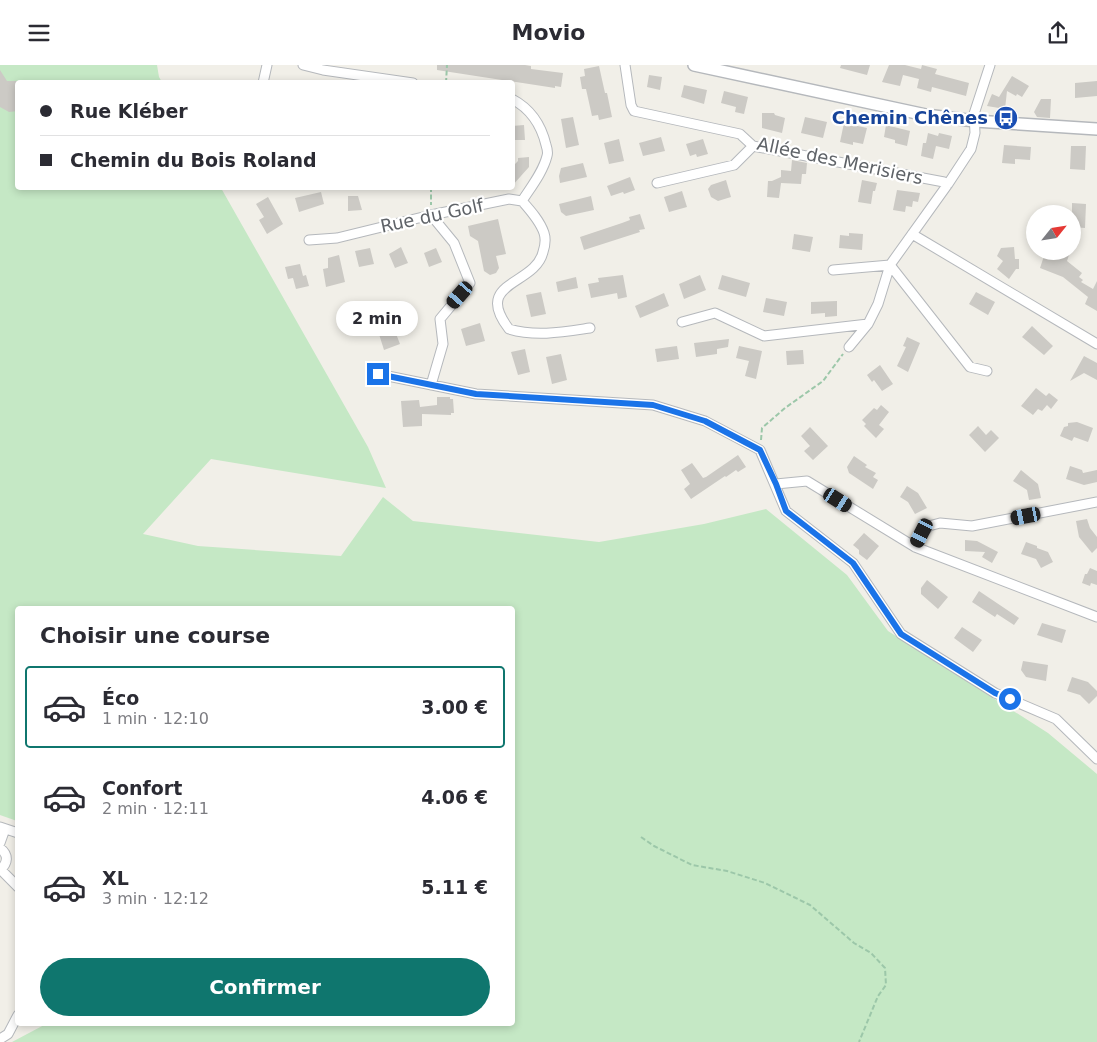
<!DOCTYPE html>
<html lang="fr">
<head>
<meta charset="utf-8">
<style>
  :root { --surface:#fff; --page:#f2f2f3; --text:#2b2b33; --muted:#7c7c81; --line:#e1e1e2; --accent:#0f766e }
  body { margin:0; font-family:"DejaVu Sans",sans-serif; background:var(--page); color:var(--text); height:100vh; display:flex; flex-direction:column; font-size:19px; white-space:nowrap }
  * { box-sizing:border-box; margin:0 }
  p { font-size:16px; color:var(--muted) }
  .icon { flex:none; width:28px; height:28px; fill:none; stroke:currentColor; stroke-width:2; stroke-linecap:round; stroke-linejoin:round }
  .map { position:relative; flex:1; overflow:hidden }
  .sheet { position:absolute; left:15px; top:541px; width:500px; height:420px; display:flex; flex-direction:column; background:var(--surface); border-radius:5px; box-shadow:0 2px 8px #0003 }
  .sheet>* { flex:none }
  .top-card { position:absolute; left:15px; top:15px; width:500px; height:110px; border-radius:5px; box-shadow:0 2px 8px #0003; display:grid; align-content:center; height:110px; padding:0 25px; background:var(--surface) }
  .needle { width:32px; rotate:60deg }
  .controls { position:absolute; left:1026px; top:140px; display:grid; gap:10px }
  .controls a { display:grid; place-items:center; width:55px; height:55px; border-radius:50%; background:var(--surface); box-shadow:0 2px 8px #0003; font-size:25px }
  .end { position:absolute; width:22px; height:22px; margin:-11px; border:6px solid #1a73e8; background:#fff; box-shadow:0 0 0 2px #fff }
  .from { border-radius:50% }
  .bubble { position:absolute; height:35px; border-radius:18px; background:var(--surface); box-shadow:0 2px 8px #0003; font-size:16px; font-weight:700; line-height:35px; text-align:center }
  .car { position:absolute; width:15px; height:30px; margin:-15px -8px; border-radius:6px; box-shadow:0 0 4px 1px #0007; background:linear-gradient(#222 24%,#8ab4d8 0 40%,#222 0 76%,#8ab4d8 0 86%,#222 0) }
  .top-card b { display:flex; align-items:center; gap:18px; height:48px; font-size:19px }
  .top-card b+b { border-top:1px solid var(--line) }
  .top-card i { width:12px; height:12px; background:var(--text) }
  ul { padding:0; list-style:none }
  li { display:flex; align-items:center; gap:15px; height:82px; margin:0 10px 8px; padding:0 15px; border:2px solid transparent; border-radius:5px }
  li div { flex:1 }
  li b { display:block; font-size:19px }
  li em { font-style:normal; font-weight:700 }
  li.active { border-color:var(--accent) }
  li>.icon { width:45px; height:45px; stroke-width:1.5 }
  h2 { padding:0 25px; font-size:22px; line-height:60px }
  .button { display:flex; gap:10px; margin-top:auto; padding:10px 25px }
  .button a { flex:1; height:58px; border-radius:30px; background:var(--accent); color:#fff; font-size:20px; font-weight:700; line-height:58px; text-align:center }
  header { display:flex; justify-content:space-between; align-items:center; height:65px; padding:0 25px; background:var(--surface); font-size:22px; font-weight:700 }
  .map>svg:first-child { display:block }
  .green { fill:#c5e8c5 }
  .building { fill:#cccac5 }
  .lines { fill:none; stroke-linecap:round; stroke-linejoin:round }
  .minor-casing { stroke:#b5b8bc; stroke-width:11 }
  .tertiary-casing { stroke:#b5b8bc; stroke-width:14 }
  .path { stroke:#9cc7a9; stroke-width:2; stroke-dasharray:5 2.5; stroke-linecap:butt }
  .minor { stroke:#fff; stroke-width:9 }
  .tertiary { stroke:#fff; stroke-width:11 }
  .route { stroke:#1a73e8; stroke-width:6 }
  .labels { text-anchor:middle; stroke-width:4.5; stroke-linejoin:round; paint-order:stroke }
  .transit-label { font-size:18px; font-weight:bold; fill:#164399; stroke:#fff; text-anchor:end }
  .street-label { font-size:18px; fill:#5f6368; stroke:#fff }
</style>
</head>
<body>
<header><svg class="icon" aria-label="menu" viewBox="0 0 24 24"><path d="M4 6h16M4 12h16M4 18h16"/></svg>Movio<svg class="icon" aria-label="share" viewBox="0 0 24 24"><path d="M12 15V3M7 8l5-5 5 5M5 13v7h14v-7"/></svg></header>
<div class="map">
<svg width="1097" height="977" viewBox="0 0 1097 977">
  <rect width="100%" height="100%" fill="#f1efe8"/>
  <path class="green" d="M 0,0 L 157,0 L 159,12 L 162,17 L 18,18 L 18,122 L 221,123 L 368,382 L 386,423 L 211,394 L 143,469 L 198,481 L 341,491 L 383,432 L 413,456 L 599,477 L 704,459 L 766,444 L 847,510 L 888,566 L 1048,668 L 1097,709 L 1097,977 L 12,977 L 46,959 L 512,959 L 512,544 L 18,544 L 17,756 L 0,750 Z"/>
  <path class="building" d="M 437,0 L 525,0 L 531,1 L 531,4 L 563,8 L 561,22 L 555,21 L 555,23 L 437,5 Z
    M 841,0 L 870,0 L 867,10 L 840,3 Z
    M 889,0 L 905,0 L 921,4 L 922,0 L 937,4 L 935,9 L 969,18 L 966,31 L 932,22 L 931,27 L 917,23 L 919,14 L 903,10 L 900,21 L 882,17 Z
    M 599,1 L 605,28 L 607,28 L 612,52 L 599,55 L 598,50 L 592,51 L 586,24 L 582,24 L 580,12 L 585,11 L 584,4 Z
    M 0,5 L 7,16 L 18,16 L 18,46 L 9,47 L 0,42 Z
    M 649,10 L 662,12 L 660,25 L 647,22 Z
    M 1012,11 L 1029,21 L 1022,32 L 1017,29 L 1016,31 L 1007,26 L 1005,44 L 987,41 L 992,29 L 999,32 Z
    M 1097,16 L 1097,31 L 1075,33 L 1075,18 Z
    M 684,20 L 707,25 L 704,39 L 681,32 Z
    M 724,26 L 748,32 L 744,49 L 735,47 L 736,42 L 721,38 Z
    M 1041,34 L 1051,34 L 1050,53 L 1037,52 L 1034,47 Z
    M 762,48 L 774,48 L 775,50 L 785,53 L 782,68 L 762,63 Z
    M 573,52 L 579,80 L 566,83 L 561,54 Z
    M 805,52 L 827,57 L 823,73 L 801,68 Z
    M 844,58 L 867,63 L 863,79 L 853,77 L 853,80 L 840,77 Z
    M 524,60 L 525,75 L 512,75 L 512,61 Z
    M 886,60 L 910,66 L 907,81 L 895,78 L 895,75 L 884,72 Z
    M 928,68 L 938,71 L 939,68 L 952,71 L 949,84 L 936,81 L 933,94 L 921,91 L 923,78 L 926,78 Z
    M 661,72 L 665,86 L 643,91 L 639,78 Z
    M 619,74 L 624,96 L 609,99 L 604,78 Z
    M 703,74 L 708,89 L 697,92 L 696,89 L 690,91 L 686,79 Z
    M 1004,80 L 1031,82 L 1030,95 L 1015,94 L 1015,99 L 1002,98 Z
    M 1071,81 L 1086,81 L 1085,105 L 1070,104 Z
    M 529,92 L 529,102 L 512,121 L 512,102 L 518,96 L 518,93 Z
    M 792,95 L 807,98 L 806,109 L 802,109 L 801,119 L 781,118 L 779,133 L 767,132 L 768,116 L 772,116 L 781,112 L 781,105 L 791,106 Z
    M 583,98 L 587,112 L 560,118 L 559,111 L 561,103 Z
    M 630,112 L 635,125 L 624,129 L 623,127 L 611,131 L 607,121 Z
    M 726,115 L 731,132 L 718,136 L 711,132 L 708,124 L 711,120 Z
    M 862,115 L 877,118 L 875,126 L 873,126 L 871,139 L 858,137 Z
    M 897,125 L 920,128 L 918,137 L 913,136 L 912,142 L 906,141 L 905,147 L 893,145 Z
    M 682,126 L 687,142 L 669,147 L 664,132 Z
    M 321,127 L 324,139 L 299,147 L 295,133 Z
    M 348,131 L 358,131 L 362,145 L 348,146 Z
    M 591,131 L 594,145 L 566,151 L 561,147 L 559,139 Z
    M 268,132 L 283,159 L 267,169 L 259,155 L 264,152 L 256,139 Z
    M 1072,138 L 1086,139 L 1085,163 L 1072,162 Z
    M 640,149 L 645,164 L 639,165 L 640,167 L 584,185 L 580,172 L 622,158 L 630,155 L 629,152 Z
    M 498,154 L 506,189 L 496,191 L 499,203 L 496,208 L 490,210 L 484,206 L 478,176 L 470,171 L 468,161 Z
    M 849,168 L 863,169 L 862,185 L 839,183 L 840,170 L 849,171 Z
    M 794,169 L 813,172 L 810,187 L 792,184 Z
    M 401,182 L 408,198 L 395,203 L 389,189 Z
    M 1014,182 L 1015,194 L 1019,194 L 1019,204 L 1016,204 L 1009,214 L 997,204 L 1003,196 L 997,191 L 1001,183 Z
    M 370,183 L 374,199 L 359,202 L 355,186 Z
    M 436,183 L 442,197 L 429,202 L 424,188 Z
    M 1056,186 L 1069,190 L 1067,196 L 1082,208 L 1079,212 L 1083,215 L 1081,217 L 1093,224 L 1097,216 L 1097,246 L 1085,239 L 1088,232 L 1063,212 L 1040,203 L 1044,191 L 1054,194 Z
    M 339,190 L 345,217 L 326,222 L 323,204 L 328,203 L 328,193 Z
    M 300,199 L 303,211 L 306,210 L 309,221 L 296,224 L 293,213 L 288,214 L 285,202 Z
    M 623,210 L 627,232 L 618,234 L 617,228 L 591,233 L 588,219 L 599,217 L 598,213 Z
    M 700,210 L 706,225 L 684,234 L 679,219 Z
    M 722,210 L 750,218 L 746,232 L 718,224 Z
    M 576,212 L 578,223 L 558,227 L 556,217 Z
    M 541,227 L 546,249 L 531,252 L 526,230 Z
    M 976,227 L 995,237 L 988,250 L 969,239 Z
    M 664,228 L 669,241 L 640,253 L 635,241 Z
    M 766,233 L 787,237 L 784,251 L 763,247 Z
    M 837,236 L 837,251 L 825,252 L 825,248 L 811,249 L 811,237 Z
    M 480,258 L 485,276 L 466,281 L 461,264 Z
    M 393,261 L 400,279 L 384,285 L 378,266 Z
    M 1032,261 L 1053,281 L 1044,290 L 1022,272 Z
    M 907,272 L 920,278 L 908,307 L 897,301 L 906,282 L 903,281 Z
    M 729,274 L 728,282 L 717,284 L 717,289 L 696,292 L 694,278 Z
    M 677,281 L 679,294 L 657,297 L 655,284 Z
    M 739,281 L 762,286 L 756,314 L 745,311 L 749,296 L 736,293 Z
    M 525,284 L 530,307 L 518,310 L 511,287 Z
    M 803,285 L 804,299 L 787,300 L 786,286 Z
    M 561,289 L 567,315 L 552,319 L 546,292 Z
    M 1084,291 L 1097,298 L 1097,315 L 1084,308 L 1070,316 Z
    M 880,300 L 893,319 L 882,326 L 874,315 L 872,317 L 867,310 Z
    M 1036,323 L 1046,331 L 1049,328 L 1058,335 L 1051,344 L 1047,340 L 1042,346 L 1038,344 L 1033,350 L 1021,341 Z
    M 437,332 L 450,332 L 450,334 L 453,334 L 454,348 L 451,348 L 451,350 L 422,349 L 422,361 L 403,362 L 401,336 L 419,335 L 420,342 L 437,340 Z
    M 881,340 L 889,347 L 879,360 L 884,364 L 876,373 L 864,361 L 866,359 L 862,355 L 874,343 L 877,345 Z
    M 1077,357 L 1093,363 L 1088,377 L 1074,372 L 1072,376 L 1060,371 L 1064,362 L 1068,361 L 1068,358 Z
    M 978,361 L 986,370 L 991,365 L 999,373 L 985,387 L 969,370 Z
    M 810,362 L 828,381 L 813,395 L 804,386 L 810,381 L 801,371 Z
    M 738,390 L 746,402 L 738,407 L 736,405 L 726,412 L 725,411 L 691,434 L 684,424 L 690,419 L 681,405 L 692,398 L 703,413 L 706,412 Z
    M 854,391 L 867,400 L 865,402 L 876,408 L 873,412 L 878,415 L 873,424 L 849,408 L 847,402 Z
    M 1070,401 L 1082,405 L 1083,408 L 1097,405 L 1097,417 L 1084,420 L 1066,414 Z
    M 1021,405 L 1038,419 L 1041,433 L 1029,435 L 1027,425 L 1013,416 Z
    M 907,421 L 918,428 L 927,443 L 915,449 L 908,437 L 900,432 Z
    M 1087,454 L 1090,463 L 1097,472 L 1097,483 L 1092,488 L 1079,472 L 1076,456 Z
    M 864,468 L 879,481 L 867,495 L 859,489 L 859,485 L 853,480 Z
    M 965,475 L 977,476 L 998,487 L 992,498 L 982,492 L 985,487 L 965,486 Z
    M 1026,477 L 1037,481 L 1037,483 L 1048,487 L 1053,497 L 1041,503 L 1036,494 L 1021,489 Z
    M 1090,503 L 1097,506 L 1097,520 L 1091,518 L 1090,521 L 1082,518 L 1085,509 L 1087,509 Z
    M 927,515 L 948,532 L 938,544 L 921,529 L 921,523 Z
    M 979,526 L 1019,553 L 1014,560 L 997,549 L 995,552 L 972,537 Z
    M 1042,558 L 1066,565 L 1062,578 L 1037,570 Z
    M 962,562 L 982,575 L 973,587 L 954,573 Z
    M 1023,596 L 1048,600 L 1046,616 L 1026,612 L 1021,605 Z
    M 1072,612 L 1088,617 L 1097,626 L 1097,631 L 1089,639 L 1080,630 L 1067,626 Z"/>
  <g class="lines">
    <g class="minor-casing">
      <path id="minor" d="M 303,0 L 323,5 L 413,18
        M 625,0 L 631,40 L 634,46 L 740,69 L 753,81 L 944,117 L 948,119
        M 263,18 L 267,0
        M 657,118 L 734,100 L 753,81
        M 522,136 C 530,145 540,156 544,168 C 546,174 545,181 543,187 C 535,221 472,216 509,264 C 536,272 563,267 590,263
        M 912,169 L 1097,279
        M 309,175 L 337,173 L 431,150 L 509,134 L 522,136 C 531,122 543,107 547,91 C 548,88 547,83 546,80 C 541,59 531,44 512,34
        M 833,205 L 890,200 L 970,302 L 987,306
        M 682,257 L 715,248 L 764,271 L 868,259
        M 849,282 L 868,259 L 878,239 L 890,200 L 948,119 L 971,84 L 975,68 L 974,49 L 990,0
        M 378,309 L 476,329 L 653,340 L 705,356 L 760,385 L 786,446 L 853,498 L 901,569 L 995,628 L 1056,654 L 1097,694
        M 431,320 L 443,279 L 440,254 L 470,218 L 454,178 L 431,150
        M 776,419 L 807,416 L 915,482 L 1097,552
        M 915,482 L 923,468 L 929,461 L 940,458 L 972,461 L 1097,437
        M 0,762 L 18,768
        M 0,778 L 5,764
        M 0,783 C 9,790 8,798 0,805
        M 1,805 L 18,822
        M 0,974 L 8,969 L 18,950"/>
    </g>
    <g class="tertiary-casing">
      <path id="tertiary" d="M 694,0 L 926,50 L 975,56 L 1097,64"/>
    </g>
    <path class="path" d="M 446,18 L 447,0
      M 431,122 L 431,140
      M 761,375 L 762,363 L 785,343 L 823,316 L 843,289
      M 641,772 L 654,781 L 692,800 L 727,806 L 765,818 L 810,840 L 854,878 L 871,888 L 885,903 L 886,920 L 878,931 L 859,977"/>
    <use href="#minor" class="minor"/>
    <use href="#tertiary" class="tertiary"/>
  </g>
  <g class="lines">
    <path class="route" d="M 378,309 L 476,329 L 653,340 L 705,356 L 760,385 L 776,419 L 786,446 L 853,498 L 901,569 L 995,628 L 1010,634"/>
  </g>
  <defs>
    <g id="bus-disc" transform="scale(1.25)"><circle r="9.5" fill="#1a4fb4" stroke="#fff"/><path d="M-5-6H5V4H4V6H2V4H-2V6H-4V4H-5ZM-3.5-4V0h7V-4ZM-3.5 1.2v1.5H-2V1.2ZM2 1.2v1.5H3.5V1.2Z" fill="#fff"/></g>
  </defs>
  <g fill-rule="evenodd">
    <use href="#bus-disc" x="1006" y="53"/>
  </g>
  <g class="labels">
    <g class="transit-label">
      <text x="988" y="59">Chemin Chênes</text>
    </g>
    <g class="street-label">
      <text transform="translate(840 96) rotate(12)" y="6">Allée des Merisiers</text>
      <text transform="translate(432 151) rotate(-12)" y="6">Rue du Golf</text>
    </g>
  </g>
</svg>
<div class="controls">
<a><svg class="needle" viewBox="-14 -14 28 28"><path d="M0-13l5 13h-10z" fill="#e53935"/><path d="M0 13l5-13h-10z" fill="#7c7c81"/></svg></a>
</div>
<i class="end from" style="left:1010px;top:634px"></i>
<i class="end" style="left:378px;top:309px"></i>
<div class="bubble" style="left:336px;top:236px;width:82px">2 min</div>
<i class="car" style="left:460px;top:230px;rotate:221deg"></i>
<i class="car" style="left:838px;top:435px;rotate:122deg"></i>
<i class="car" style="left:1026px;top:451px;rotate:259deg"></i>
<i class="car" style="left:922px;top:468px;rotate:207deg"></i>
<div class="top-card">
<b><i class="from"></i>Rue Kléber</b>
<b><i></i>Chemin du Bois Roland</b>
</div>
<section class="sheet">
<h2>Choisir une course</h2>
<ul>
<li class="active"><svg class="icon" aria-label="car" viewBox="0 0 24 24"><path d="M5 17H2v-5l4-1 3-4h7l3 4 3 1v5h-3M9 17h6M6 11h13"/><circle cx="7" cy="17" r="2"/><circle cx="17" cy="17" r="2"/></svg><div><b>Éco</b><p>1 min · 12:10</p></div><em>3.00 €</em></li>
<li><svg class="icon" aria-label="car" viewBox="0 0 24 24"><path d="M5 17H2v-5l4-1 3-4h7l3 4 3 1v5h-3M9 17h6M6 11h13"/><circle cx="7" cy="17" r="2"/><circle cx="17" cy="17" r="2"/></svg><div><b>Confort</b><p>2 min · 12:11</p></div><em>4.06 €</em></li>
<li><svg class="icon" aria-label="car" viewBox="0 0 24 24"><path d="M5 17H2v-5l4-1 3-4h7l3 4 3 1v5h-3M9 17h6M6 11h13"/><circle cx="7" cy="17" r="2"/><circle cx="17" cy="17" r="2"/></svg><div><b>XL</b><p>3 min · 12:12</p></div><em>5.11 €</em></li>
</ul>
<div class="button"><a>Confirmer</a></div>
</section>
</div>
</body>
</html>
